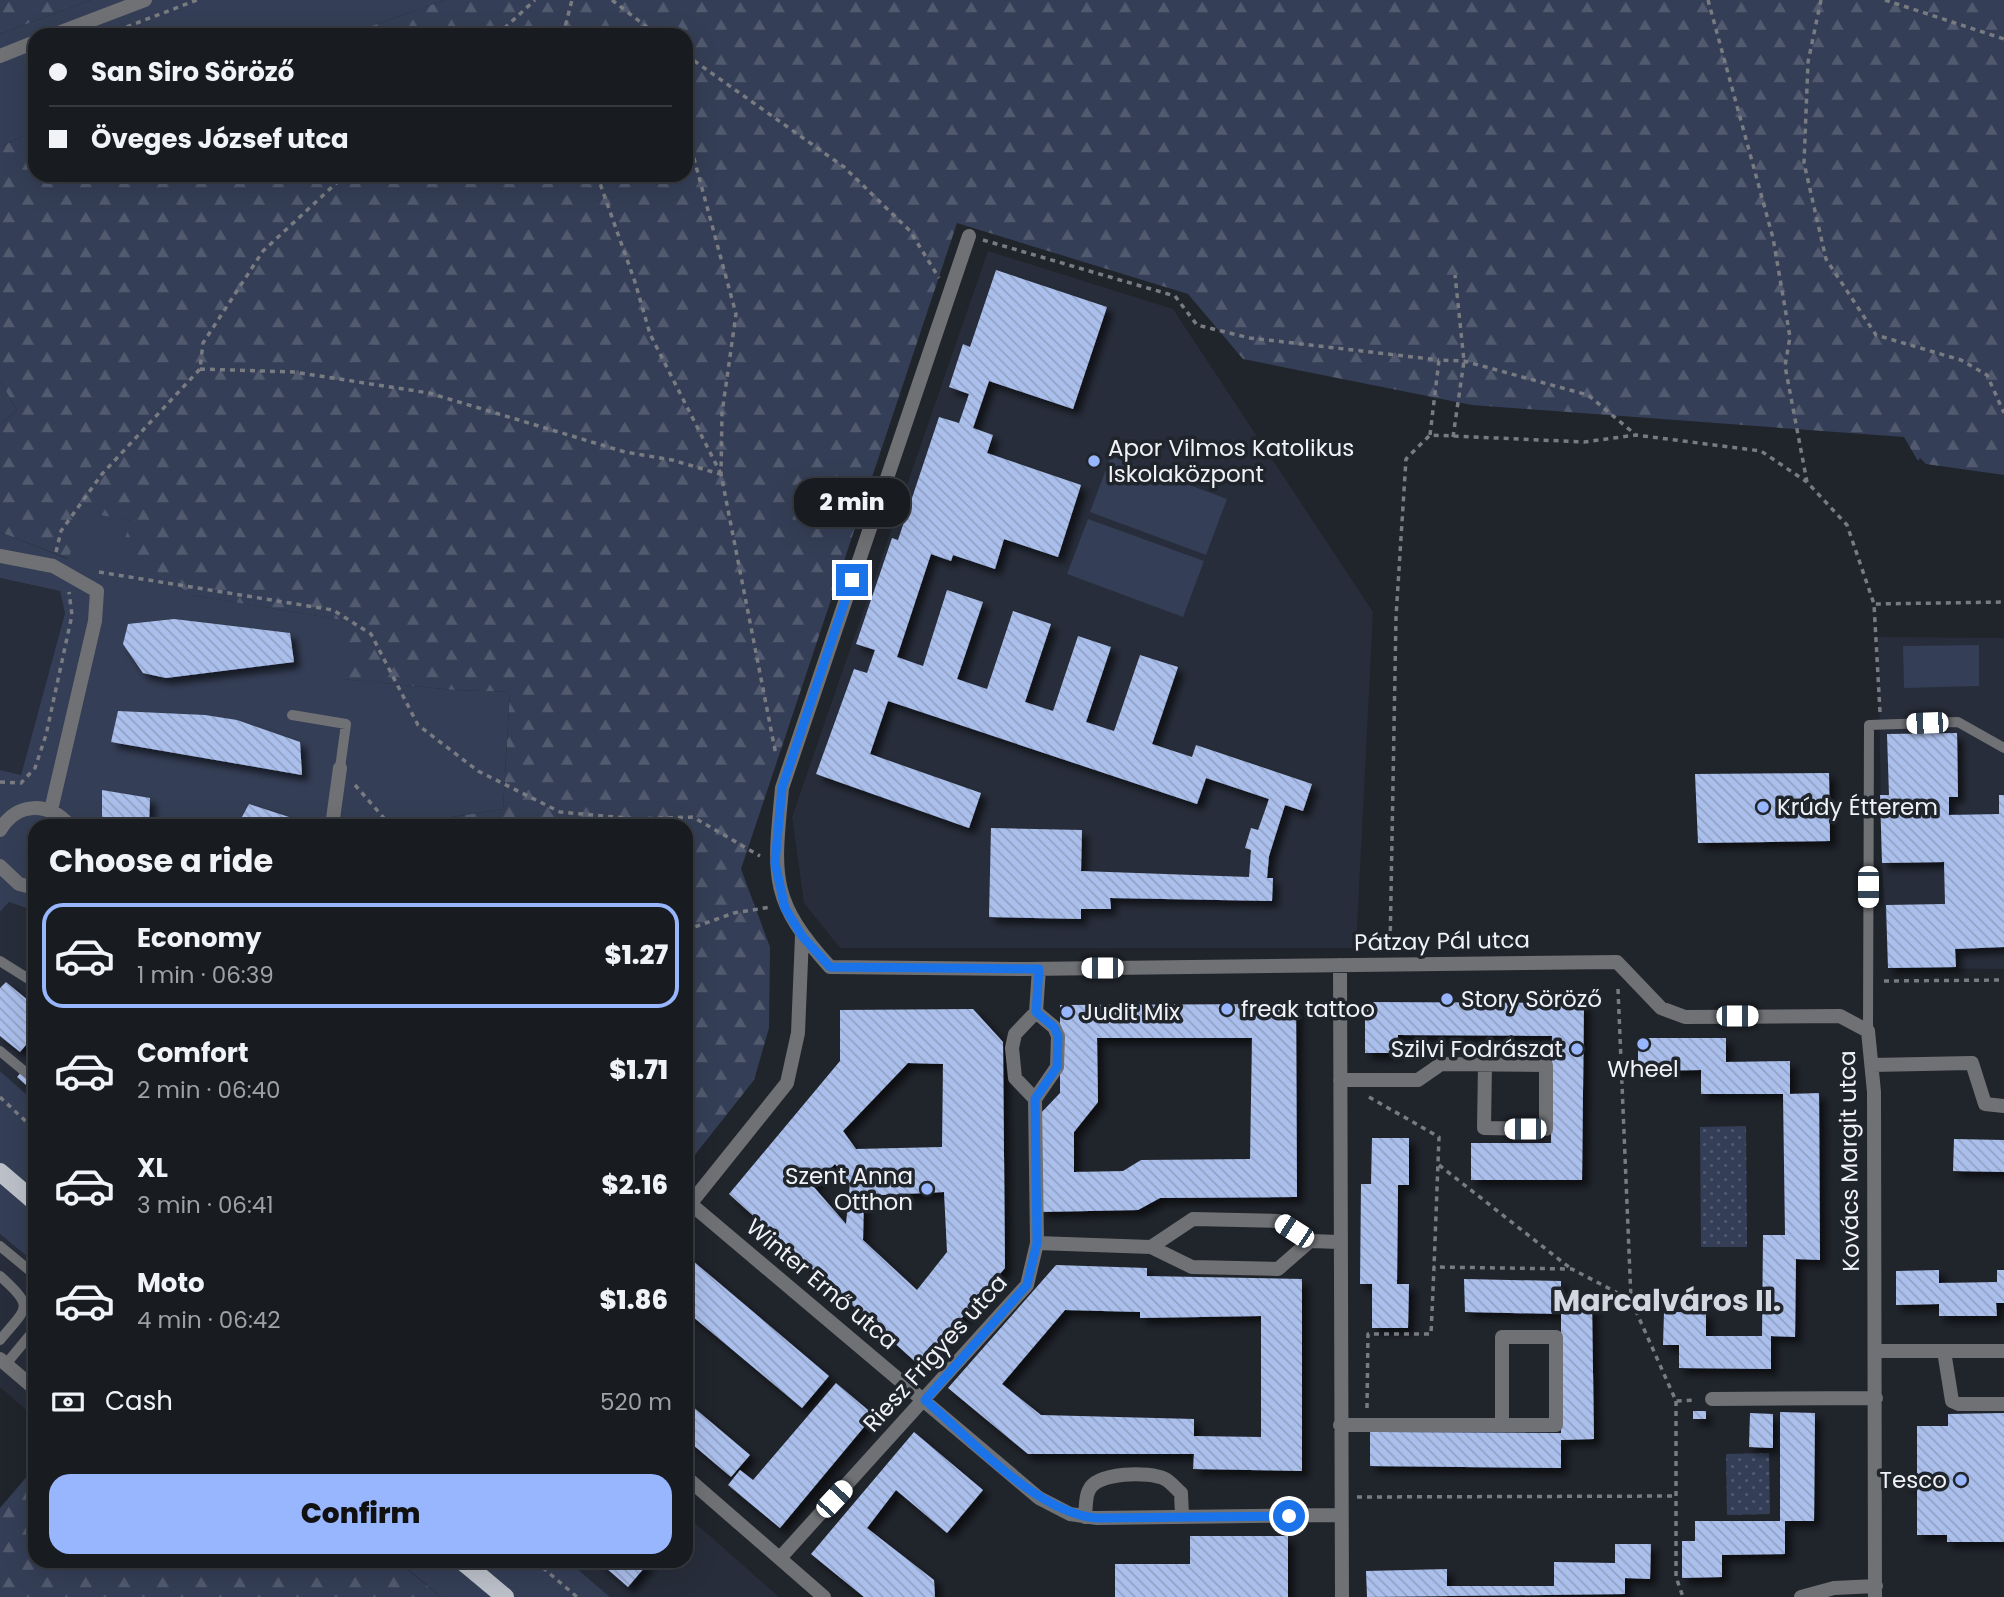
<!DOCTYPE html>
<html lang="en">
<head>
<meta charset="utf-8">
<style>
  :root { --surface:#181b20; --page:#212429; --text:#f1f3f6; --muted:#9fa1a5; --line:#36393e; --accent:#98b6fd }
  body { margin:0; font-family:Poppins,sans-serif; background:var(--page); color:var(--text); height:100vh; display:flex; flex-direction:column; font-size:26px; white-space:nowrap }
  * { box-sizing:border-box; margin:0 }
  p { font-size:23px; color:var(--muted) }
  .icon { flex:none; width:38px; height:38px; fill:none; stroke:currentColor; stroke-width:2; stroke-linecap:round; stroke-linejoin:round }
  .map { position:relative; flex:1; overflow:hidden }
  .sheet { position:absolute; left:28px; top:819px; width:665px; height:749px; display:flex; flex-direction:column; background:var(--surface); border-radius:21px; box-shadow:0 7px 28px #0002,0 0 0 2px var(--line) }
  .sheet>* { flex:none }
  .hud { position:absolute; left:28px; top:28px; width:665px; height:154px; border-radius:21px; box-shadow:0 7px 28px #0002,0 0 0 2px var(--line); display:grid; align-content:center; height:154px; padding:0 21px; background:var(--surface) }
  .end { position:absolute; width:32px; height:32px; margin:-16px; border:9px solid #1a73e8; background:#fff; box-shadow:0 0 0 4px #fff }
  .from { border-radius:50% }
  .bubble { position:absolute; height:49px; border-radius:21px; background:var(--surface); box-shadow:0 7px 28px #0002,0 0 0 2px var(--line); font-size:23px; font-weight:800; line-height:49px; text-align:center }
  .car { position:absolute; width:21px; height:42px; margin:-21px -10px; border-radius:9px; box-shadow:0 0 5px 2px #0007; background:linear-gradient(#fff 24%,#345 0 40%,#fff 0 76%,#345 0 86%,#fff 0) }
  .hud b { display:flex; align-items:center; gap:24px; height:66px; font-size:26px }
  .hud b+b { border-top:2px solid var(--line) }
  .hud i { width:18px; height:18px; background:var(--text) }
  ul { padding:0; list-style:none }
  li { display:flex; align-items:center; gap:21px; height:105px; margin:0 14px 10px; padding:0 7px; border:4px solid transparent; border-radius:21px }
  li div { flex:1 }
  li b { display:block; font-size:26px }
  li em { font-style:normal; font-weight:800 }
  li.selected { border-color:var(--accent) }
  li>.icon { width:63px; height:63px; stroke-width:1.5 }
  h2 { padding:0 21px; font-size:32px; line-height:84px }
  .pay { display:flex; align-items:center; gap:18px; height:77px; padding:0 21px; font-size:26px }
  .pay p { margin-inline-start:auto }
  .cta { display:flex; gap:14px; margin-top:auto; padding:14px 21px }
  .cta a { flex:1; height:80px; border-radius:21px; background:var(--accent); color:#111; font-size:28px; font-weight:800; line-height:80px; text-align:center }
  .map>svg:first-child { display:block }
  .built { fill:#272d3a }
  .grass { fill:#343e56 }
  .forest { fill:url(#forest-firs) }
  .park { fill:url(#park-dots) }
  .building { fill:url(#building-back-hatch); fill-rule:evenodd; filter:url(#shadow) }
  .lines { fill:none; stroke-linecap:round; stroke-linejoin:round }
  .path { stroke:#787b81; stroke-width:3.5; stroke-dasharray:5 5; stroke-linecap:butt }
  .service { stroke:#707175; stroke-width:10 }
  .minor { stroke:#707175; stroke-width:14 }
  .primary { stroke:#bcc0c9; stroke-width:18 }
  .route { stroke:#1a73e8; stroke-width:9 }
  .poi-dot { fill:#98b6fd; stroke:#20242b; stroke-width:2.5 }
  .labels { text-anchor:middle; stroke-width:7; stroke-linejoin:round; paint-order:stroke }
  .poi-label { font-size:23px; fill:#f0f2f7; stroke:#20242b; text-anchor:start }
  .street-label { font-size:23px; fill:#f0f2f7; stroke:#20242b }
  .district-label { font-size:30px; font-weight:bold; fill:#d3d7e2; stroke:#20242b }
</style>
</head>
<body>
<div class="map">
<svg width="2004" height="1597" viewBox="0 0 2004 1597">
  <defs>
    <pattern id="forest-firs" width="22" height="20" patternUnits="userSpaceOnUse" patternTransform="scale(1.75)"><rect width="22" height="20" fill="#343e56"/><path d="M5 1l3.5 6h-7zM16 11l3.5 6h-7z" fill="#525a6f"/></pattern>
    <pattern id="park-dots" width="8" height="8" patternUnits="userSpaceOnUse" patternTransform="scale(1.75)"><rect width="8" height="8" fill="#343e56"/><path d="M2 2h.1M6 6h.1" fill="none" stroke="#525a6f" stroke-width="1.8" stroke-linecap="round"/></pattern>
    <pattern id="building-back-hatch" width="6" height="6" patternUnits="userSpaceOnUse" patternTransform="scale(1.75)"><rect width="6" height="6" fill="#abbfed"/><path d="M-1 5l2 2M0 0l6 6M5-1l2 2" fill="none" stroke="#92a2c4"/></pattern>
    <filter id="shadow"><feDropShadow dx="6" dy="6" stdDeviation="3.5" flood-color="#0009"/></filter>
  </defs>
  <rect width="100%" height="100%" fill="#20242b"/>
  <path class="built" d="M 988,251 L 1173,309 L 1373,612 L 1356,948 L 840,948 L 804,903 L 792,817 Z
    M 0,578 L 61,591 L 65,613 L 21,775 L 0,770 Z
    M 1878,637 L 2004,638 L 2004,969 L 1888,968 L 1882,863 Z
    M 9,902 L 35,911 L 35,1102 L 0,1071 L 0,912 Z
    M 0,1234 L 35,1263 L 35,1418 L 0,1387 Z
    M 686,1515 L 779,1597 L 610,1597 L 568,1561 L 686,1561 Z"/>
  <path class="grass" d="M 91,0 L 445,0 L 346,35 L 35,35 L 35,130 L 0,147 L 0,34 Z
    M 0,381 L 17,410 L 0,425 Z
    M 1111,456 L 1227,499 L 1206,555 L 1090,512 Z
    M 80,510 L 131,521 L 192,595 L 349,621 L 342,679 L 454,690 L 510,692 L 503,809 L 395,826 L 35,826 L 35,911 L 9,902 L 0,912 L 0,770 L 21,775 L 65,613 L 60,591 L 0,578 L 0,532 L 68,559 Z
    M 1088,519 L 1204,561 L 1183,617 L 1067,574 Z
    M 1979,645 L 1979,686 L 1904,688 L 1903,646 Z
    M 0,1071 L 35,1102 L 35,1263 L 0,1234 Z
    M 398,1561 L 568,1561 L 610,1597 L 441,1597 Z"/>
  <path class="forest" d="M 0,0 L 91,0 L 0,34 Z
    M 445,0 L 2004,0 L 2004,475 L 1926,464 L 1920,458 L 1918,461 L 1904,437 L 1472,405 L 1243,359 L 1188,294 L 957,223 L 741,869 L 770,947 L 769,1028 L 754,1080 L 686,1166 L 686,826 L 395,826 L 503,809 L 510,692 L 454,690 L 341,679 L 348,621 L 192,595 L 122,547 L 131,521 L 80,511 L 69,559 L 0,532 L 0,425 L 17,410 L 0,381 L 0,147 L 35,130 L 35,175 L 686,175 L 686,35 L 346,35 Z
    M 35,1467 L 35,1561 L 397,1561 L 441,1597 L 0,1597 L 0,1508 Z"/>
  <path class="park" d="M 1746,1126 L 1747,1247 L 1701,1247 L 1700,1127 Z
    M 1769,1453 L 1770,1514 L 1727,1515 L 1726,1454 Z"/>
  <path class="building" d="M 996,270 L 1107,307 L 1073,409 L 989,381 L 973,428 L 993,435 L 987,453 L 1081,485 L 1058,557 L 1004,539 L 995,569 L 953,555 L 951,561 L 931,554 L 897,657 L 923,666 L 947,590 L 983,602 L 957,679 L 987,689 L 1013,611 L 1051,624 L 1025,702 L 1053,711 L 1078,636 L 1111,647 L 1086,722 L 1114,731 L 1140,655 L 1178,667 L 1152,744 L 1192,757 L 1196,745 L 1312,784 L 1303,811 L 1285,805 L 1269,856 L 1267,878 L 1273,878 L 1272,901 L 1110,898 L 1111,909 L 1081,909 L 1081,919 L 989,917 L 991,828 L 1082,830 L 1081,871 L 1249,877 L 1251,850 L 1245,848 L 1251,828 L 1258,830 L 1269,799 L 1206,778 L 1197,804 L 888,701 L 870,754 L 981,793 L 969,828 L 816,774 L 854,669 L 867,673 L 875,650 L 856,644 L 892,538 L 898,540 L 939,417 L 959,423 L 969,394 L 949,387 L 963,344 L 970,347 Z
    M 174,619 L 290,633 L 294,662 L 166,678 L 143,673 L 123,644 L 128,624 Z
    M 118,711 L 205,715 L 237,720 L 300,742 L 302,775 L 111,742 Z
    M 1957,733 L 1958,797 L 1949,797 L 1949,815 L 1999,814 L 1999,795 L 2004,795 L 2004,947 L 1955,949 L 1956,967 L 1888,968 L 1886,905 L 1945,904 L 1944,862 L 1882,863 L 1880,795 L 1889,795 L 1887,734 Z
    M 1829,773 L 1830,841 L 1698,843 L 1695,774 Z
    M 102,790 L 150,798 L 149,826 L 102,826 Z
    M 249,804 L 289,817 L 286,826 L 237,826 Z
    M 6,982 L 35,1006 L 35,1034 L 20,1052 L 0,1036 L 0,988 Z
    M 1365,1002 L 1584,1003 L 1582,1180 L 1471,1180 L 1471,1143 L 1551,1143 L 1552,1036 L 1398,1035 L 1398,1053 L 1365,1053 Z
    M 1296,1004 L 1297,1197 L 1160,1198 L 1138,1210 L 1040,1212 L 1038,1116 L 1060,1093 L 1060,1005 ZM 1097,1038 L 1252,1038 L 1250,1159 L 1141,1160 L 1123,1171 L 1074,1172 L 1074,1132 L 1098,1102 Z
    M 973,1009 L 1003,1042 L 1005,1268 L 920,1366 L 729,1194 L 840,1061 L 840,1010 ZM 908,1063 L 943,1064 L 942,1147 L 856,1149 L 843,1131 ZM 835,1164 L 850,1183 L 846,1224 L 813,1186 ZM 944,1192 L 947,1252 L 917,1290 L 863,1240 L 864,1196 Z
    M 1638,1038 L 1726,1038 L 1726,1062 L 1790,1061 L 1790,1094 L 1819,1093 L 1820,1260 L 1796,1259 L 1795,1337 L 1771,1336 L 1771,1369 L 1679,1368 L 1679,1345 L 1663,1345 L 1664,1312 L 1706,1312 L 1706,1336 L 1762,1336 L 1763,1235 L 1785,1235 L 1783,1094 L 1701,1094 L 1701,1070 L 1638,1071 Z
    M 35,1056 L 35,1093 L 17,1077 Z
    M 1372,1138 L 1409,1138 L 1409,1185 L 1398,1185 L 1397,1284 L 1409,1284 L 1408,1328 L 1372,1328 L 1372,1284 L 1360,1284 L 1361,1184 L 1371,1184 Z
    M 1954,1139 L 2004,1140 L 2004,1172 L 1953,1171 Z
    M 686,1255 L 829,1376 L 802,1408 L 686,1311 Z
    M 1056,1265 L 1147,1268 L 1147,1276 L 1302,1279 L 1302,1471 L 1193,1469 L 1194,1454 L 1028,1454 L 948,1388 ZM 1065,1310 L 1140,1312 L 1140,1318 L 1261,1316 L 1261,1437 L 1194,1436 L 1194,1419 L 1041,1415 L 1002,1384 Z
    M 1939,1270 L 1939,1283 L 1997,1282 L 1997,1270 L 2004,1270 L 2004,1303 L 1996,1303 L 1997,1316 L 1939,1316 L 1939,1304 L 1896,1305 L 1896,1271 Z
    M 1464,1279 L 1561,1281 L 1561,1305 L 1592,1305 L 1594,1439 L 1561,1440 L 1561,1468 L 1370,1466 L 1370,1432 L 1561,1433 L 1561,1314 L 1465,1312 Z
    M 836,1383 L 874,1415 L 780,1528 L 728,1485 L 740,1470 L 753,1480 Z
    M 686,1401 L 750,1455 L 731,1477 L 686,1439 Z
    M 1693,1411 L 1706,1411 L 1706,1419 L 1693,1419 Z
    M 1780,1412 L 1815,1413 L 1814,1521 L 1785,1521 L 1785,1554 L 1722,1555 L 1722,1577 L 1682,1578 L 1682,1541 L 1695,1541 L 1695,1521 L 1780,1521 Z
    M 1750,1413 L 1773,1414 L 1773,1448 L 1749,1447 Z
    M 2004,1413 L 2004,1542 L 1947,1542 L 1947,1535 L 1917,1535 L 1917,1426 L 1948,1426 L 1948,1414 Z
    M 914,1432 L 983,1490 L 947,1533 L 896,1490 L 867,1528 L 934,1580 L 935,1597 L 864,1597 L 811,1554 Z
    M 1908,1475 L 1916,1475 L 1915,1486 L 1907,1486 Z
    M 1190,1536 L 1288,1536 L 1288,1597 L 1115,1597 L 1115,1564 L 1190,1564 Z
    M 1615,1544 L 1651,1544 L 1650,1579 L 1625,1578 L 1625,1594 L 1367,1597 L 1366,1571 L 1447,1569 L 1447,1586 L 1554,1586 L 1554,1562 L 1615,1563 Z
    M 598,1561 L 650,1561 L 628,1587 Z"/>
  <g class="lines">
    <path class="path" d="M 612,0 L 657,35
      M 1708,0 L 1773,238 L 1790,337 L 1785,366 L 1807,482 L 1847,525 L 1874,604
      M 1821,0 L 1808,62 L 1804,163 L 1826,259 L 1876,335 L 1961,360 L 1987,375 L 2004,413
      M 1885,0 L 2004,39
      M 108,34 L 197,0
      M 497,35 L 535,0
      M 563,35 L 572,0
      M 686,55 L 844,167 L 910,231 L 939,278
      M 686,129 L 736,314 L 722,413 L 721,474 L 776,755
      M 597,175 L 635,282 L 650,334 L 720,472
      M 983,240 L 1175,296 L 1197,325 L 1250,338 L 1439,360
      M 200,369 L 294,372 L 429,393 L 625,452 L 672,460 L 720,474
      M 1430,435 L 1439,360 L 1464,361 L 1588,395 L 1636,435
      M 1453,437 L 1464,361 L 1455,275
      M 56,552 L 61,531 L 102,474 L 200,369 L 203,343 L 263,251 L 345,175
      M 99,572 L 333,610 L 371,634 L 418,725 L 478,771 L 560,812 L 637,819 L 693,817 L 760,856
      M 1880,712 L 1874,604 L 2004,602
      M 0,782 L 21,783 L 35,768 L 46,735 L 72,615 L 69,592
      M 355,785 L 391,826
      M 686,930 L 734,913 L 771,907
      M 1390,951 L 1396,617 L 1406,459 L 1430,435 L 1584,442 L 1636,435 L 1761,451 L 1807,482
      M 1884,981 L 2004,980
      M 1618,989 L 1631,1299
      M 0,1097 L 35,1130
      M 1369,1097 L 1439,1137 L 1434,1267
      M 1439,1165 L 1570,1268
      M 1676,1401 L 1676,1577 L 1683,1597
      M 1367,1408 L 1368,1334 L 1431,1334 L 1434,1267 L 1572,1269 L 1631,1300 L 1676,1401 L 1695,1400
      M 1357,1497 L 1677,1496
      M 535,1561 L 577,1597"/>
    <path class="service" d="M 292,715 L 346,724 L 340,768
      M 0,961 L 35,983
      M 1868,1031 L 1869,725 L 1958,722 L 2004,748
      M 0,1051 L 35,1080
      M 0,1246 L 35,1275
      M 0,1276 C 35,1308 28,1306 0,1340
      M 6,1364 L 35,1329"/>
    <path class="minor" d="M 53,35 L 145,0
      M 0,56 L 35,42
      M 969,236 L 782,788 C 774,875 768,899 830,967 L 1027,969 L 1617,962 L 1661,1008 L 1685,1017 L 1840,1016 L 1868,1031 L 1874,1092 L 1875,1597
      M 0,556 L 53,566 L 97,591 L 95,621 L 51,810
      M 332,826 L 340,768
      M 0,830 C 18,801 49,802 70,826
      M 0,866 L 19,884 L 35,888
      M 1340,965 L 1342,1597
      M 1872,1065 L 1972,1063 L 1985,1104 L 2004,1106
      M 1340,1080 L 1418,1080 L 1441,1064 L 1546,1065 L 1546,1129 L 1484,1128 L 1485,1064
      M 1035,1099 L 1015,1078 L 1012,1048 L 1015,1034 L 1036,1012 L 1039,969
      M 686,1200 L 1039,1498 L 1070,1514 L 1097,1518 L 1340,1515
      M 686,1209 L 787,1083 L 798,1033 L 802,936
      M 1037,1243 L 1151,1247 L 1192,1267 L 1278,1269 L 1310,1241
      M 1151,1247 L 1193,1219 L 1278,1221 L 1310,1241 L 1339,1242
      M 1875,1351 L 1944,1351 L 1952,1401 L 1959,1404 L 2004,1404
      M 1944,1351 L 2004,1351
      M 0,1359 L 35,1389
      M 1712,1399 L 1876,1398
      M 1340,1425 L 1556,1425 L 1556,1337 L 1502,1337 L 1502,1425
      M 686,1477 L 824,1597
      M 1085,1517 C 1086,1509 1085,1497 1089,1490 C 1097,1472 1149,1471 1165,1479 C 1171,1482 1176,1489 1181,1493 L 1182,1516
      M 780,1558 L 1027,1285 L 1037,1243 L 1035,1099 L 1057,1067 L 1058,1036 L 1054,1027 L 1036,1012
      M 1801,1597 L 1834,1588 L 1876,1586"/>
    <path class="primary" d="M 0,1172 L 35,1202
      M 462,1561 L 505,1597"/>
  </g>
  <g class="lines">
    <path class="route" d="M 852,580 L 782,788 L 775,863 L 785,908 L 802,936 L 830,967 L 1039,969 L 1036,1012 L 1054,1027 L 1058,1036 L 1057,1067 L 1035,1099 L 1037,1243 L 1027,1285 L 925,1400 C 970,1438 1037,1514 1097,1518 L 1289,1516"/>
  </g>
  <g class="poi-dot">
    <circle cx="1094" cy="461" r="7"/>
    <circle cx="1763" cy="807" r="7"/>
    <circle cx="1447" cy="999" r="7"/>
    <circle cx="1227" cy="1009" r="7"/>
    <circle cx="1067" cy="1012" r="7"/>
    <circle cx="1643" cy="1044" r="7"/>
    <circle cx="1577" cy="1049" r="7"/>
    <circle cx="927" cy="1189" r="7"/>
    <circle cx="1961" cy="1480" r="7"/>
  </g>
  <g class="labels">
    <g class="poi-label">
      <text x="1108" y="456">Apor Vilmos Katolikus<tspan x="1108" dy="26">Iskolaközpont</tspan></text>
      <text x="1777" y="815">Krúdy Étterem</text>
      <text x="1461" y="1007">Story Söröző</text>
      <text x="1241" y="1017">freak tattoo</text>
      <text x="1081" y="1020">Judit Mix</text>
      <text x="1563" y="1057" text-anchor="end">Szilvi Fodrászat</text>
      <text x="1643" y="1077" text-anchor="middle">Wheel</text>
      <text x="913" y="1184" text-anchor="end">Szent Anna<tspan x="913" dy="26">Otthon</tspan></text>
      <text x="1947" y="1488" text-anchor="end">Tesco</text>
    </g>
    <g class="street-label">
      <text transform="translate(1442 941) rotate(-1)" y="8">Pátzay Pál utca</text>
      <text transform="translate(1849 1161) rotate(-91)" y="8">Kovács Margit utca</text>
      <text transform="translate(822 1284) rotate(40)" y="8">Winter Ernő utca</text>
      <text transform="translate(935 1353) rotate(-48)" y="8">Riesz Frigyes utca</text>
    </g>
    <g class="district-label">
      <text x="1667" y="1311">Marcalváros II.</text>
    </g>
  </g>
</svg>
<i class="end from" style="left:1289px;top:1516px"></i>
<i class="end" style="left:852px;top:580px"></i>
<div class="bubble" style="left:794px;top:478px;width:116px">2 min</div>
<i class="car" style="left:1927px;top:723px;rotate:268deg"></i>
<i class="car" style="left:1868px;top:887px;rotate:180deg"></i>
<i class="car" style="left:1102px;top:968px;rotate:270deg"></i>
<i class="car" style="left:1737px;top:1016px;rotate:90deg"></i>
<i class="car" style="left:1525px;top:1129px;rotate:270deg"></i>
<i class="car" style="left:1294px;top:1231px;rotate:303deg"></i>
<i class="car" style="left:834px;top:1499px;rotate:43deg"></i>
<div class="hud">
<b><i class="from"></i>San Siro Söröző</b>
<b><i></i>Öveges József utca</b>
</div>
<section class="sheet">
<h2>Choose a ride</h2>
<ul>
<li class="selected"><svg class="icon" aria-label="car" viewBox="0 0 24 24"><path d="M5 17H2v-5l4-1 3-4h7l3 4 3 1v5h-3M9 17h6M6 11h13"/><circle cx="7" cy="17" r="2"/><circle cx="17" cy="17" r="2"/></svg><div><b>Economy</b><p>1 min · 06:39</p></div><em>$1.27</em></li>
<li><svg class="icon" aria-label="car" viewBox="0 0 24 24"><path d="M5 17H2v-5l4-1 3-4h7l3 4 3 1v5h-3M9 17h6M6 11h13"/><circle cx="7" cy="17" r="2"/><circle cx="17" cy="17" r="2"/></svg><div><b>Comfort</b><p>2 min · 06:40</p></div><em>$1.71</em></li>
<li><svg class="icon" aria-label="car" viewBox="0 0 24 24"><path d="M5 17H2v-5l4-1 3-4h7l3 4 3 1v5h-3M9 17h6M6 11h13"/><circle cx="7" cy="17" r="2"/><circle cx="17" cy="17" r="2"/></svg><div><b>XL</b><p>3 min · 06:41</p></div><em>$2.16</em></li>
<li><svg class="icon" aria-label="car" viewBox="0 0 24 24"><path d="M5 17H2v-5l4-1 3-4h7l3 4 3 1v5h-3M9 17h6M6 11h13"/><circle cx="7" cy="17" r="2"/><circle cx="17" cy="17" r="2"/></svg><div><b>Moto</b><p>4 min · 06:42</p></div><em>$1.86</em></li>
</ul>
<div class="pay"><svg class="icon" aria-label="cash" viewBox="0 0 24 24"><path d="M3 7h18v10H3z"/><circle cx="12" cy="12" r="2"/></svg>Cash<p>520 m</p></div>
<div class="cta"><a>Confirm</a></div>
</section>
</div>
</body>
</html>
